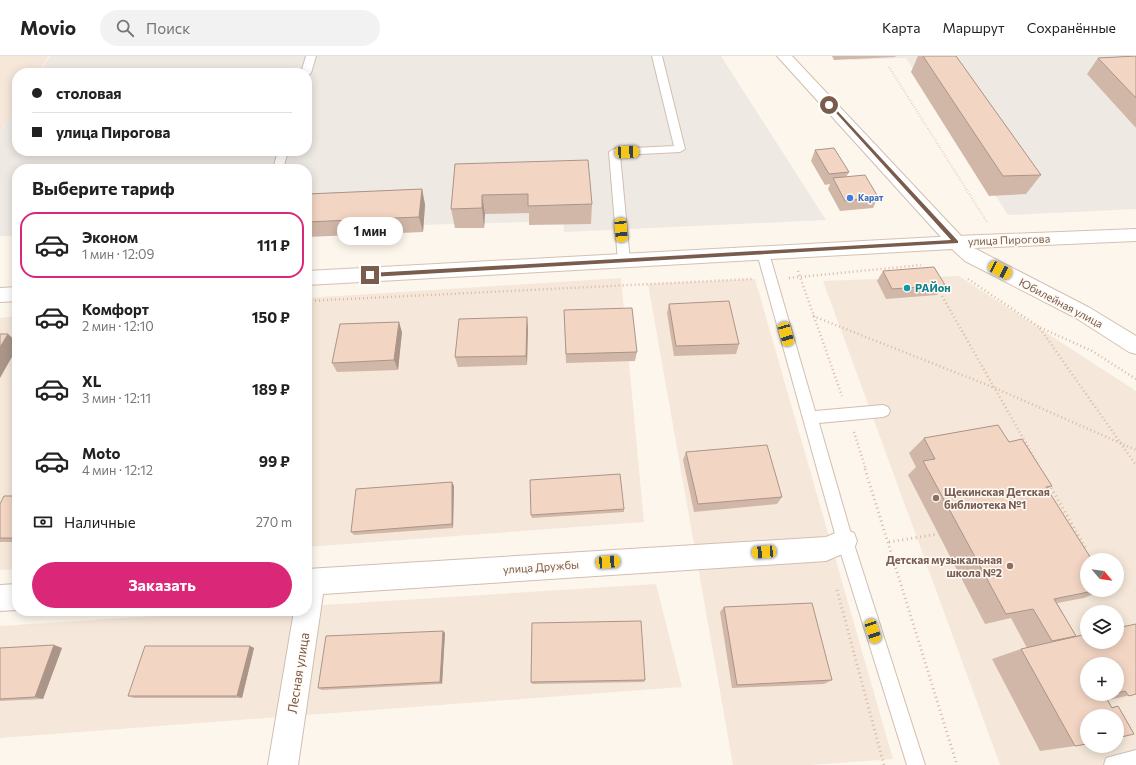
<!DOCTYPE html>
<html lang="ru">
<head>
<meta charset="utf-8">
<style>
  :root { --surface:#fff; --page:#f2f2f2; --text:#222; --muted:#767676; --line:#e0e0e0; --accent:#db2777 }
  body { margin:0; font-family:Commissioner,sans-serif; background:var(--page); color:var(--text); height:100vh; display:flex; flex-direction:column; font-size:15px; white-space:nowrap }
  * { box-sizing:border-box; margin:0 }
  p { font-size:13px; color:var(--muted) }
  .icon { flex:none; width:22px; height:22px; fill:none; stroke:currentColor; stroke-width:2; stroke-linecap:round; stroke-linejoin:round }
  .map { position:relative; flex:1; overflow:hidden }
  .drawer { position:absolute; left:12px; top:108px; width:300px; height:452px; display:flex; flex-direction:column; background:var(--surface); border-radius:16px; box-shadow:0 2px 10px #0003 }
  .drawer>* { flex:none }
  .guide { position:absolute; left:12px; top:12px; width:300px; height:88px; border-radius:16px; box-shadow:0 2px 10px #0003; display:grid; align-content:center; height:88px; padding:0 20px; background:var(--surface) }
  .needle { width:26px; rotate:119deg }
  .controls { position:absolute; left:1080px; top:497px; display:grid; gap:8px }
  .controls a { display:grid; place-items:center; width:44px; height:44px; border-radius:50%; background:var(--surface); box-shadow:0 2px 10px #0003; font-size:20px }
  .end { position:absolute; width:18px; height:18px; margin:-9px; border:5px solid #7a5c4d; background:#fff; box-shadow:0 0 0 2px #fff }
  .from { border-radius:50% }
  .bubble { position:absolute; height:28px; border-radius:14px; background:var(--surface); box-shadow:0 2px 10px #0003; font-size:13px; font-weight:700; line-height:28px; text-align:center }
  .car { position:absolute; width:12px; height:24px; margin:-12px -6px; border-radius:5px; box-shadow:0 0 3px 1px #0007; background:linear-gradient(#f5c518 24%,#345 0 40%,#f5c518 0 76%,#345 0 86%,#f5c518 0) }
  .guide b { display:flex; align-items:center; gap:14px; height:38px; font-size:15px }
  .guide b+b { border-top:1px solid var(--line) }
  .guide i { width:10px; height:10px; background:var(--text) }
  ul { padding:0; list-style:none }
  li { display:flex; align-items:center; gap:12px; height:66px; margin:0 8px 6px; padding:0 12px; border:2px solid transparent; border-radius:16px }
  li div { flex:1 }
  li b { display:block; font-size:15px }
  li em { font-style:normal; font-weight:700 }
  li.current { border-color:var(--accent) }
  li>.icon { width:36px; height:36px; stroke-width:1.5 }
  h2 { padding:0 20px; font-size:18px; line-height:48px }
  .pay { display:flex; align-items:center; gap:10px; height:44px; padding:0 20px; font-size:15px }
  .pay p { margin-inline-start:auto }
  .cta { display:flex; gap:8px; margin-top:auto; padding:8px 20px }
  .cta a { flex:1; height:46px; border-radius:24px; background:var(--accent); color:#fff; font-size:16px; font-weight:700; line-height:46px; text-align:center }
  header { display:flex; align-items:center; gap:24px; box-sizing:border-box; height:56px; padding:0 20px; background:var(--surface); border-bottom:1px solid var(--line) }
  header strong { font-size:19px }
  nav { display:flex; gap:22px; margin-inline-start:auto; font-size:14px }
  .search { width:280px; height:36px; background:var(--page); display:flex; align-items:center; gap:10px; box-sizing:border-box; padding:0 14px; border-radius:22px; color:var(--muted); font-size:15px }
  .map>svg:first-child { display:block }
  .residential { fill:#f5e8da; fill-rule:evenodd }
  .industrial { fill:#efe9e4 }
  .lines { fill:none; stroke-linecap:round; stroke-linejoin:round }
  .lane-casing { stroke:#d1beb0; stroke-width:2 }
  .street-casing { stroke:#d1beb0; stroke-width:2 }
  .secondary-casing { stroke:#d6c0b0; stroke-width:2 }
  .path-far2 { stroke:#d9b8a5; stroke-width:2; stroke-dasharray:0.5 2; stroke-linecap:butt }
  .path-far1 { stroke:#d9b8a5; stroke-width:2.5; stroke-dasharray:1 3; stroke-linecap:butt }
  .path { stroke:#d9b8a5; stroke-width:3; stroke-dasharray:1 3.5; stroke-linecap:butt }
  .lane { fill:#fff; fill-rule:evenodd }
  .street { fill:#fff; fill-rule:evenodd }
  .secondary { fill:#fff; fill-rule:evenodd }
  .wall { fill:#d1b7a8; fill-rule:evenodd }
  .shaded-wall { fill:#aa9588 }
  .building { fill:#f3d5c3; stroke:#aa9588 }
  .route { fill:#7a5c4d }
  .shop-dot { fill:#3f7fe0; stroke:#fffaf3; stroke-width:1.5 }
  .culture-dot { fill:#0f9aa8; stroke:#fffaf3; stroke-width:1.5 }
  .education-dot { fill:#8d6e63; stroke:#fffaf3; stroke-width:1.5 }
  .labels { text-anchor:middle; stroke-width:3; stroke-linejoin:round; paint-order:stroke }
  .far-shop-label { font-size:9px; font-weight:bold; fill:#366cbe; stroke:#fffaf3; text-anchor:start }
  .street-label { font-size:11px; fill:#7a5c4d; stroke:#fffaf3 }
  .culture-label { font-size:11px; font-weight:bold; fill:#0d838f; stroke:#fffaf3; text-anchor:start }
  .education-label { font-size:11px; font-weight:bold; fill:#785e54; stroke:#fffaf3; text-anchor:start }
  .near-street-label { font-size:13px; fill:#7a5c4d; stroke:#fffaf3 }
</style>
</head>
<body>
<header>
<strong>Movio</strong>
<div class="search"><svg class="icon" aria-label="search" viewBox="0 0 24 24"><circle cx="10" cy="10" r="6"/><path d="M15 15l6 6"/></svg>Поиск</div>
<nav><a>Карта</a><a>Маршрут</a><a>Сохранённые</a></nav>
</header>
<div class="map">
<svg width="1136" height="709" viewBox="0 0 1136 709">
  <rect width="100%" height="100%" fill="#fdf6ec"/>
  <path class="residential" d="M 0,0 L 49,0 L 38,17 L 17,17 L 17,50 L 0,77 Z
    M 959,220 L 1136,335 L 1136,709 L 1000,709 L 823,225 ZM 1087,504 L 1117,504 L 1117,534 L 1087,534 ZM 1087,556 L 1117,556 L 1117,586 L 1087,586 ZM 1087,608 L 1117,608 L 1117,638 L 1087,638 ZM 1087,660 L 1117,660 L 1117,690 L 1087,690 Z
    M 621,222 L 644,466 L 307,491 L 307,242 Z
    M 755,223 L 893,703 L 810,709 L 733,709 L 648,228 Z
    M 17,260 L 17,513 L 0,514 L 0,262 Z
    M 656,528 L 682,631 L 0,682 L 0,570 L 232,555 L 307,555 L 307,550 Z"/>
  <path class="industrial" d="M 50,0 L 721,0 L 826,164 L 564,176 L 563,165 L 307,172 L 307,113 L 17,113 L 17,180 L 0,180 L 0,77 L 17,51 L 17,95 L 307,95 L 307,17 L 39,17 Z
    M 850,0 L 1136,0 L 1136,153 L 1008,159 L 906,2 L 852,4 Z"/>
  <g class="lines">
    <g class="lane-casing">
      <path id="lane" d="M 306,0 L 316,0 L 311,17 L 307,20 L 307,17 L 301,17 Z
        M 652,0 L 662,0 L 685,93 L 680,96 L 620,99 L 630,205 L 628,208 L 620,208 L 618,205 L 609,96 L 614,93 L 674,90 Z
        M 278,95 L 288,95 L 283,113 L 273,113 Z
        M 763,193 L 767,194 L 769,197 L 815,355 L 883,349 L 888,351 L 890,355 L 888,359 L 883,361 L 819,367 L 853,485 L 925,709 L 907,709 L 837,485 L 757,197 L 759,194 Z
        M 1136,694 L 1136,709 L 1104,709 L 1106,702 Z"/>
    </g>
    <g class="street-casing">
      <path id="street" d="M 777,0 L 792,0 L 962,181 L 965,186 L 962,191 L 956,192 L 950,191 Z
        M 845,473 L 854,477 L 857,485 L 854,493 L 826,505 L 323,538 L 298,709 L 268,709 L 294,555 L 307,555 L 307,513 L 826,481 Z
        M 17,528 L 17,554 L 0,555 L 0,529 Z"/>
    </g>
    <g class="secondary-casing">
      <path id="secondary" d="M 1136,173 L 1136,185 L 974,192 L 1090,252 L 1136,280 L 1136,298 L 1129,296 L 1076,262 L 965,205 L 952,193 L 307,229 L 307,215 L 956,180 Z
        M 17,231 L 17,245 L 0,246 L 0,232 Z"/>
    </g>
    <path class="path-far2" d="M 889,11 L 987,166"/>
    <path class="path-far1" d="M 798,215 L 842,340
      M 789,222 L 921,209
      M 968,223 L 1039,271
      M 942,240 L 1039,410
      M 307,245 L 752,223
      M 813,260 L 995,332 L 1136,394
      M 1136,323 L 1092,295 L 1039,271 L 1136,409
      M 854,376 L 866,414"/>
    <path class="path" d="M 865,413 L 957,709
      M 1049,428 L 1086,493
      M 889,486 L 938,478
      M 837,534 L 884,709"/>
    <use href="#lane" class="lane"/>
    <use href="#street" class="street"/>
    <use href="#secondary" class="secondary"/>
  </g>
  <path class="wall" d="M 832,0 L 896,0 L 895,1 L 834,4 Z
    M 918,0 L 956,0 L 1041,119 L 1026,138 L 989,140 L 911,16 Z
    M 1136,0 L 1136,72 L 1087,18 L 1098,2 Z
    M 815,94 L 849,116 L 846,121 L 878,141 L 873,152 L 840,155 L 828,133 L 830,128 L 825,129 L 811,105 Z
    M 455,108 L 592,148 L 591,168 L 529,169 L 529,157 L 485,158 L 484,172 L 455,172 L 451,153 Z
    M 422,133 L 425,149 L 423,176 L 307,181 L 307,138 Z
    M 883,215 L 945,229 L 937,239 L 886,243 L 877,225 Z
    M 669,248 L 739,288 L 736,298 L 674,300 L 667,257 Z
    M 564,254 L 637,296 L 635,305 L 566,307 Z
    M 528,271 L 527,309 L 458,311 L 455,301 Z
    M 402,276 L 398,314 L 337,316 L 332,307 Z
    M 998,369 L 1009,386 L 1022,383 L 1052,430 L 1047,433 L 1092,504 L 1087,504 L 1087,534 L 1103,534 L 1084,542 L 1057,547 L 1076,580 L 1069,582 L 1087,578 L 1087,586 L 1117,586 L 1117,572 L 1136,568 L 1136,638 L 1108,644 L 1112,651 L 1118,650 L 1134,678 L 1117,682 L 1117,660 L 1087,660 L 1087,688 L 1075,690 L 1040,695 L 992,603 L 1021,593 L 1027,592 L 1011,562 L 985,568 L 908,419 L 916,411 L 909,397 L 924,382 ZM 1087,608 L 1117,608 L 1117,638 L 1087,638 Z
    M 686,396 L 782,441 L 777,448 L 694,456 L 683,404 Z
    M 454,430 L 453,472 L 354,479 L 351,476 Z
    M 17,440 L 17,486 L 0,486 L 0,448 Z
    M 624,453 L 624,456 L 532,462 L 531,459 Z
    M 724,551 L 832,624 L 824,628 L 732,632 L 720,556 Z
    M 443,575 L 445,577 L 442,628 L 322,634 L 318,632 Z
    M 54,589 L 62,592 L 43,643 L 0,645 L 0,592 Z
    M 250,590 L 254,592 L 242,642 L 134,642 L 128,640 Z
    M 645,624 L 644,626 L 532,628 L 531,626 Z"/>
  <path class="shaded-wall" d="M 422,133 L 425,149 L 423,176 L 419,161 Z
    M 482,139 L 485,158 L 484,172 L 482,152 Z
    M 527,261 L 528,271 L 527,309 L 526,300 Z
    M 399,266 L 402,276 L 398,314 L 394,304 Z
    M 8,278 L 17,286 L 17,292 L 0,322 L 0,291 Z
    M 452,426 L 454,430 L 453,472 L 452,468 Z
    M 443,575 L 445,577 L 442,628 L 440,626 Z
    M 54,589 L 62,592 L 43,643 L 35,641 Z
    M 250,590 L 254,592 L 242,642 L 237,640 Z"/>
  <path class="building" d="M 923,0 L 956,0 L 1041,119 L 1003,120 Z
    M 1136,0 L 1136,42 L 1098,2 Z
    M 834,92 L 849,116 L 829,118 L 815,94 Z
    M 588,104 L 592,148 L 528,150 L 528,138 L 482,139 L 482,152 L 451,153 L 455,108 Z
    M 865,119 L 878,141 L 845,145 L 833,122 Z
    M 422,133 L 419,161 L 307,166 L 307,138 Z
    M 934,211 L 945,229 L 892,233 L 883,215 Z
    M 729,245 L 739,288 L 676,290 L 669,248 Z
    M 632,252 L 637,296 L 566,298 L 564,254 Z
    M 527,261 L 526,300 L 455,301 L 459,263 Z
    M 399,266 L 394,304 L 332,307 L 340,268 Z
    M 0,278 L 8,278 L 0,291 Z
    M 998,369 L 1009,386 L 1022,383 L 1052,430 L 1046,431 L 1092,504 L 1087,504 L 1087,534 L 1098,534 L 1054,543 L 1076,580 L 1052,585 L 1033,553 L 1006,558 L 923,405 L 935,403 L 924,382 Z
    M 767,389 L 782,441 L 698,448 L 686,396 Z
    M 620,418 L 624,453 L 531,459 L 530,424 Z
    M 452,426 L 452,468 L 351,476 L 356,433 Z
    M 4,440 L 17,440 L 17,482 L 0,482 L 0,448 Z
    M 812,547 L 832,624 L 737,629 L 724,551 Z
    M 641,565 L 645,624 L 531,626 L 532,567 Z
    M 1136,568 L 1136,638 L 1129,640 L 1125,635 L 1117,637 L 1117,608 L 1087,608 L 1087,638 L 1114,638 L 1105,640 L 1112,652 L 1118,650 L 1134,678 L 1117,682 L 1117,660 L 1087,660 L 1087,688 L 1075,690 L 1021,593 L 1087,578 L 1087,586 L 1117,586 L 1117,572 Z
    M 443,575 L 440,626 L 318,632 L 326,580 Z
    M 54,589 L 35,641 L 0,643 L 0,592 Z
    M 145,590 L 250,590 L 237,640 L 128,640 Z"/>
  <path class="route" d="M 828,48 L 831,48 L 958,185 L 958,187 L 370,221 L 367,219 L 370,217 L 951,184 Z"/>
  <circle class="shop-dot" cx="850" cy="142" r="4"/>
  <circle class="culture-dot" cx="907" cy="232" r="4"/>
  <g class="education-dot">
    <circle cx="936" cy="442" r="4"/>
    <circle cx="1010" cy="510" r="4"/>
  </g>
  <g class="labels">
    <g class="far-shop-label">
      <text x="858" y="145">Карат</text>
    </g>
    <g class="street-label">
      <text transform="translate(1009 184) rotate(-2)" y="4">улица Пирогова</text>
      <text transform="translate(1061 247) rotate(28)" y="4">Юбилейная улица</text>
      <text transform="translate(541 511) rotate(-4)" y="4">улица Дружбы</text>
    </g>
    <g class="culture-label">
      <text x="915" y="236">РАЙон</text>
    </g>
    <g class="education-label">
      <text x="944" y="440">Щекинская Детская<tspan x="944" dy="13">библиотека №1</tspan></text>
      <text x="1002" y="508" text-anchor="end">Детская музыкальная<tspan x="1002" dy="13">школа №2</tspan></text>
    </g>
    <g class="near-street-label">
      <text transform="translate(298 617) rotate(-81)" y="5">Лесная улица</text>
    </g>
  </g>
</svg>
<div class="controls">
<a><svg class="needle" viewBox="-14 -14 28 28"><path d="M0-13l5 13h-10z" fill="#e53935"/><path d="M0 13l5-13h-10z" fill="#767676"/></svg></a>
<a><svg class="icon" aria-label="layers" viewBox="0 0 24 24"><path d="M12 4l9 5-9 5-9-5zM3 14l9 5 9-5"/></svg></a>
<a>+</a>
<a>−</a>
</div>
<i class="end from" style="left:829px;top:49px"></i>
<i class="end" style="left:370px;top:219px"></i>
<div class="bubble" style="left:337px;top:161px;width:66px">1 мин</div>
<i class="car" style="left:627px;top:96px;rotate:87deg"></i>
<i class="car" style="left:621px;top:174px;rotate:175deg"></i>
<i class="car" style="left:1000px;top:214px;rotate:117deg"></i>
<i class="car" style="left:786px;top:278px;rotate:164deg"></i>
<i class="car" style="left:764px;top:496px;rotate:266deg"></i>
<i class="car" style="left:608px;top:506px;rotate:86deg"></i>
<i class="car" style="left:873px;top:575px;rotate:162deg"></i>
<div class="guide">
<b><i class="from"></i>столовая</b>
<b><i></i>улица Пирогова</b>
</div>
<section class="drawer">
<h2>Выберите тариф</h2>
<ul>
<li class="current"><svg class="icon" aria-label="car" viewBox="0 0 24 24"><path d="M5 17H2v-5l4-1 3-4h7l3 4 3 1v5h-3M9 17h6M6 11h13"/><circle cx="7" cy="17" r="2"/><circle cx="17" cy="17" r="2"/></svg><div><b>Эконом</b><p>1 мин · 12:09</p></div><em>111 ₽</em></li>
<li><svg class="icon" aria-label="car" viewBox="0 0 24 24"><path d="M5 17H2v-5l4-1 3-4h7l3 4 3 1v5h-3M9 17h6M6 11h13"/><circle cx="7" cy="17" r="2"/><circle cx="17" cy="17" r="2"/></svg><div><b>Комфорт</b><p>2 мин · 12:10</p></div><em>150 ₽</em></li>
<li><svg class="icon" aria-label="car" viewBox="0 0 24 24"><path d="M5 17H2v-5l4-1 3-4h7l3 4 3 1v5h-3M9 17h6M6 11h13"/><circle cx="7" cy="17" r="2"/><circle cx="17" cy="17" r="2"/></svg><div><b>XL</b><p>3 мин · 12:11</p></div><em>189 ₽</em></li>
<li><svg class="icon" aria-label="car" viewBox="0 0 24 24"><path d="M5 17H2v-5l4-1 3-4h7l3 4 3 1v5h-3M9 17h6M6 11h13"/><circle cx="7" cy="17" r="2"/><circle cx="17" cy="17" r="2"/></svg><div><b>Moto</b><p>4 мин · 12:12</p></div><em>99 ₽</em></li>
</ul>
<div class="pay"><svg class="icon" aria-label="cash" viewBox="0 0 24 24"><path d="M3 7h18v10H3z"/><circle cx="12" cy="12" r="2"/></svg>Наличные<p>270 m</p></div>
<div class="cta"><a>Заказать</a></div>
</section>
</div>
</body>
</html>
